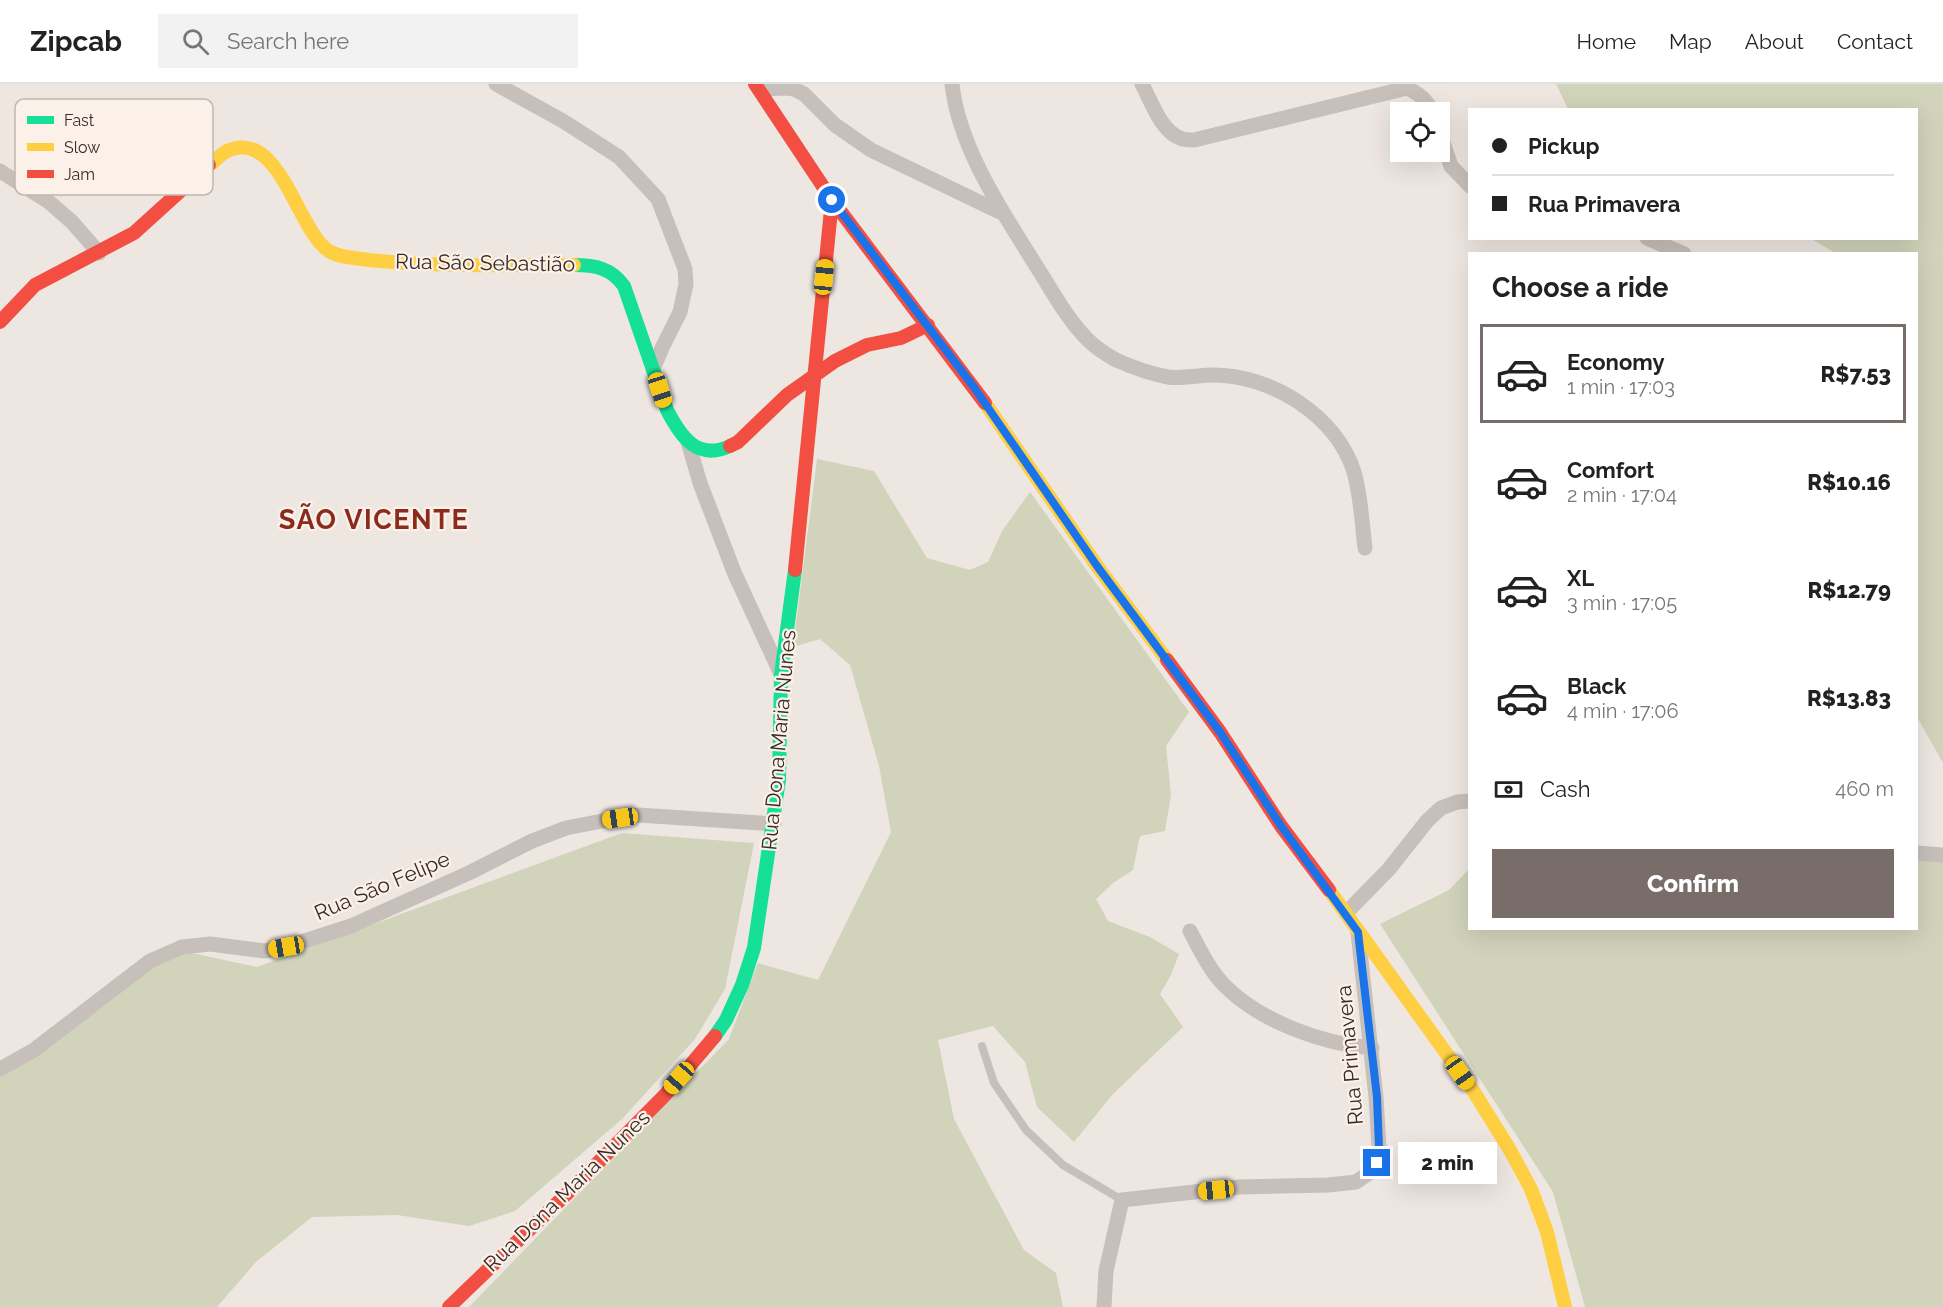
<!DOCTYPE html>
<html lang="en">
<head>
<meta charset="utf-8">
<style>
  :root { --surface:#fff; --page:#f2f2f2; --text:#222; --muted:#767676; --line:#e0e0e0; --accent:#786d69 }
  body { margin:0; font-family:Raleway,sans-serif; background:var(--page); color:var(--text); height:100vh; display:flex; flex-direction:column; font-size:22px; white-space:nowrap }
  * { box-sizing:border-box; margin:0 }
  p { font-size:20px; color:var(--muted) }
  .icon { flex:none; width:33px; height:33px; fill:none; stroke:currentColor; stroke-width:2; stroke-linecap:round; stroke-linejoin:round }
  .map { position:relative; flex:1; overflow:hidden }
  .sheet { position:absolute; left:1468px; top:168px; width:450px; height:678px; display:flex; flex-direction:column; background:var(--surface); border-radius:0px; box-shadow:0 6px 24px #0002 }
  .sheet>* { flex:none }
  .top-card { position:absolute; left:1468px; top:24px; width:450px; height:132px; border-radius:0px; box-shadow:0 6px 24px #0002; display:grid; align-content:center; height:132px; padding:0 24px; background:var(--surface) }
  .tools { position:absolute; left:1390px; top:18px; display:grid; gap:12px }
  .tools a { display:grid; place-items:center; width:60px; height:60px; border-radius:0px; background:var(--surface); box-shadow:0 6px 24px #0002; font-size:30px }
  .end { position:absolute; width:27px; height:27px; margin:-14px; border:8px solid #1a73e8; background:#fff; box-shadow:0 0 0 3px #fff }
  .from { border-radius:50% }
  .bubble { position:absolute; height:42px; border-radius:0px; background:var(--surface); box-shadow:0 6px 24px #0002; font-size:20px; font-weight:800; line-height:42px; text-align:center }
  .car { position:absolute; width:18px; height:36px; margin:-18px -9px; border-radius:8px; box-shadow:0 0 4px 2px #0007; background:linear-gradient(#f5c518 24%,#345 0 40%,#f5c518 0 76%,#345 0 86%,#f5c518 0) }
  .top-card b { display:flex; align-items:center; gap:21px; height:57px; font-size:22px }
  .top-card b+b { border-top:2px solid var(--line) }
  .top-card i { width:15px; height:15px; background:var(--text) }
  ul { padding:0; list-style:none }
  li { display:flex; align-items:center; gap:18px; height:99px; margin:0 12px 9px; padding:0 12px; border:3px solid transparent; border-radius:0px }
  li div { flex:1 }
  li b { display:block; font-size:22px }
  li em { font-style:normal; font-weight:800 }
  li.on { border-color:var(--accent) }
  li>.icon { width:54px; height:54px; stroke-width:1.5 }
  h2 { padding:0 24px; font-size:27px; line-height:72px }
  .pay { display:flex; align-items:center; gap:15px; height:66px; padding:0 24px; font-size:22px }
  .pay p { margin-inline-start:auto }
  .cta { display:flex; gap:12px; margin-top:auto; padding:12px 24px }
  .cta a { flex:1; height:69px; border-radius:0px; background:var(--accent); color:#fff; font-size:24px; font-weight:800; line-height:69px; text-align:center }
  header { display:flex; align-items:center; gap:36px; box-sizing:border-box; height:84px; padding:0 30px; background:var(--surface); border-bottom:2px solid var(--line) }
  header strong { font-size:28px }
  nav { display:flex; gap:33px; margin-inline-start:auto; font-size:21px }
  .search { width:420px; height:54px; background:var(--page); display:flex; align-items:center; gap:15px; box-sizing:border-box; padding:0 21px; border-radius:0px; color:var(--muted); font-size:22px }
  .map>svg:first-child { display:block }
  .green { fill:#d1d3ba }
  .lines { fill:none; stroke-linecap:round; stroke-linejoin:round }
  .lane { stroke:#c7bfba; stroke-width:8 }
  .street { stroke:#c7bfba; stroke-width:15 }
  .fast { stroke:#16e098; stroke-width:14 }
  .slow { stroke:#ffcf43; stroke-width:14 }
  .jam { stroke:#f24e42; stroke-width:14 }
  .route { stroke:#1a73e8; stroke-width:8 }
  .labels { text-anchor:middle; stroke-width:4.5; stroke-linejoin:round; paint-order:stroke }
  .street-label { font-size:21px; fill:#382b28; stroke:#fbf1e9 }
  .district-label { font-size:27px; font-weight:bold; letter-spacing:1.5px; fill:#8b2b1d; stroke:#fbf1e9 }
  .key { fill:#fbf1e9; stroke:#c0b6af; stroke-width:1.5 }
  .key-label { font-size:16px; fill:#382b28 }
</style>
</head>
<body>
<header>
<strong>Zipcab</strong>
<div class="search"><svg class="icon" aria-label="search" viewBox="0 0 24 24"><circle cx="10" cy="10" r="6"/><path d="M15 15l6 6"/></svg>Search here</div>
<nav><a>Home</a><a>Map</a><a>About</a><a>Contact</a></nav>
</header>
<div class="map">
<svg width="1943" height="1223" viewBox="0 0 1943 1223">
  <rect width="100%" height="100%" fill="#eee7e1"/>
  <path class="green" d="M 1556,0 L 1943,0 L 1943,679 L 1917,633 L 1917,170 L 1835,169 L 1812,155 L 1917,154 L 1917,26 L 1568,25 Z
    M 817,375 L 874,387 L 927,474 L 970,486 L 988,478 L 1002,447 L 1030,408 L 1189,628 L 1166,662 L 1171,711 L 1165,747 L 1140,752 L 1133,786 L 1113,799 L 1096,815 L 1108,837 L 1150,853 L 1179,870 L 1171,891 L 1160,910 L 1183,943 L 1113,1010 L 1074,1058 L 1037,1023 L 1025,978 L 993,942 L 938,956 L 954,1035 L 1024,1166 L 1056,1189 L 1063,1223 L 469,1223 L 729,955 L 758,879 L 818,896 L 891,748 L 879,682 L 850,581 L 820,555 L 793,563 Z
    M 622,749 L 754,759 L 725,905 L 695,955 L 622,1035 L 515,1127 L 469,1142 L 397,1131 L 312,1133 L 256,1178 L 217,1223 L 0,1223 L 0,985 L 162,878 L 187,868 L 257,883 Z
    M 1917,774 L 1943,776 L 1943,1223 L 1585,1223 L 1553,1108 L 1380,840 L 1449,806 L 1470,784 L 1470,844 L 1917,844 Z"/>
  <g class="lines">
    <path class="lane" d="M 982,962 L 994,999 L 1026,1046 L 1063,1081 L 1122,1116"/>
    <path class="street" d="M 496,0 L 563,37 L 619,73 L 658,115 L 685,185 L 686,200 L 680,228 L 662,264 L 653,285
      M 762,0 L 760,5 L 786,4 L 794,5 L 804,10 L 835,41 L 871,66 L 1004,130
      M 952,0 C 959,66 1006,133 1040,188 C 1054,210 1068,236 1087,255 C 1094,262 1107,271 1116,276 C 1132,283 1150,290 1168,293 C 1183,295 1198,291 1213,291 C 1271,291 1336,331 1354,388 C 1361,412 1362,440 1365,464
      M 1142,0 C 1151,17 1161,47 1180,54 C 1184,56 1189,56 1194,56 L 1407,4 C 1420,10 1426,16 1433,28
      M 1440,50 L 1451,82 L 1470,102
      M 0,87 L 49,118 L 72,138 L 99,169
      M 1647,154 L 1684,170
      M 688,358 L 700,399 L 734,488 L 780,588
      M 1917,769 L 1943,771
      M 1346,829 L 1389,785 L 1427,737 L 1441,724 L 1457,718 L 1470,717
      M 1190,847 C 1200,866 1210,887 1225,902 C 1260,937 1322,960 1372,964
      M 0,985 L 34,966 L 150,877 L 182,863 L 210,860 L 265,867 L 286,863 L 351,842 L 471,788 L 532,757 L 566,744 L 602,737 L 638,731 L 774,740
      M 1104,1223 L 1106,1187 L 1122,1116 L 1239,1103 L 1328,1101 L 1356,1098 L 1369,1089 L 1377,1079 L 1379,1063 L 1376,1013 L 1358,849"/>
    <path class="fast" d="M 574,181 C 595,181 611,184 624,202 L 667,326 C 681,353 697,377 730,362
      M 715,952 L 726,936 L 742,901 L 754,864 L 779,696 L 781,591 L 795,486"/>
    <path class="slow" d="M 209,81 C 215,77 221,70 227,67 C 280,43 297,147 329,167 C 340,174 356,174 369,176 C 437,183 506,181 574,181
      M 985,319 L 1097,482 L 1167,576
      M 1329,806 L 1474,1008 L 1510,1066 L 1531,1105 L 1547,1148 L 1565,1223"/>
    <path class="jam" d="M 755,0 L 832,116 L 985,319
      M 0,238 L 35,201 L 134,149 L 209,81
      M 730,362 L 738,358 L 787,311 L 835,277 L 867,261 L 901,254 L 928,241
      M 795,486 L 832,116
      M 1167,576 L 1220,648 L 1281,742 L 1329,806
      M 449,1223 L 577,1100 L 665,1011 L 715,952"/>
  </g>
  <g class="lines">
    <path class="route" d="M 832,116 L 973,302 L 1097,482 L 1220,648 L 1281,742 L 1358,848 L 1377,1013 L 1379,1063 L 1377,1079"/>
  </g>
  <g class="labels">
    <g class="street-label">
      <text transform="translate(485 179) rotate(1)" y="7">Rua São Sebastião</text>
      <text transform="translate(779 656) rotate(-85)" y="7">Rua Dona Maria Nunes</text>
      <text transform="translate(382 802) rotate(-23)" y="7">Rua São Felipe</text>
      <text transform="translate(1350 971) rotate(-95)" y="7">Rua Primavera</text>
      <text transform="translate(567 1107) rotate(-44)" y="7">Rua Dona Maria Nunes</text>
    </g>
    <g class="district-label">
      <text x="374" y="445">SÃO VICENTE</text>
    </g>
  </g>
  <rect x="15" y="15" width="198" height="96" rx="9" class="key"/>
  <rect x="27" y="32" width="27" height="8" fill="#16e098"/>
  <rect x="27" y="59" width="27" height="8" fill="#ffcf43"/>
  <rect x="27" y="86" width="27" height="8" fill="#f24e42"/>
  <g class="key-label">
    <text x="64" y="42">Fast</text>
    <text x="64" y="69">Slow</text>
    <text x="64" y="96">Jam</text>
  </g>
</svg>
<div class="tools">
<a><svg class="icon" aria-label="locate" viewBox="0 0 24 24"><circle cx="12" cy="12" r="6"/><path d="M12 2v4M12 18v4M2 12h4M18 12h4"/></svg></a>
</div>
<i class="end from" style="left:832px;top:116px"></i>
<i class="end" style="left:1377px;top:1079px"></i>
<div class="bubble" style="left:1398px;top:1058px;width:99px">2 min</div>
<i class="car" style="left:824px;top:193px;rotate:6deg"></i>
<i class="car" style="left:660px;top:306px;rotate:162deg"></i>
<i class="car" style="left:620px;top:734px;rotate:262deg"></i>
<i class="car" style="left:286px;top:863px;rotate:260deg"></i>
<i class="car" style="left:1460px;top:989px;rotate:145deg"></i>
<i class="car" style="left:679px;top:994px;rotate:221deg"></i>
<i class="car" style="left:1216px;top:1106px;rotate:264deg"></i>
<div class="top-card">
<b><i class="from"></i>Pickup</b>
<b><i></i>Rua Primavera</b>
</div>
<section class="sheet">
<h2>Choose a ride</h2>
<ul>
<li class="on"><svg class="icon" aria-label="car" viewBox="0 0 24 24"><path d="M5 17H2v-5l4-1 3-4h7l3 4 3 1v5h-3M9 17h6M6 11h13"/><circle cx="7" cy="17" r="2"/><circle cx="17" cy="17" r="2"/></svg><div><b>Economy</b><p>1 min · 17:03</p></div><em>R$7.53</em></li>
<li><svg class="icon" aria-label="car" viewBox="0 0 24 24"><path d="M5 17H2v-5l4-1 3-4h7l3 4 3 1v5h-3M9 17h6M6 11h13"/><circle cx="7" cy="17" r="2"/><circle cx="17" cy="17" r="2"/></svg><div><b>Comfort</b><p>2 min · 17:04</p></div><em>R$10.16</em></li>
<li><svg class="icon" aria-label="car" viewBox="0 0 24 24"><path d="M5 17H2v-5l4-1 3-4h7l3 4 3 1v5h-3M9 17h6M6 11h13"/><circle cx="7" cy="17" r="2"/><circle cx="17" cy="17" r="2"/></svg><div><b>XL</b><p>3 min · 17:05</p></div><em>R$12.79</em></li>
<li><svg class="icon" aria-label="car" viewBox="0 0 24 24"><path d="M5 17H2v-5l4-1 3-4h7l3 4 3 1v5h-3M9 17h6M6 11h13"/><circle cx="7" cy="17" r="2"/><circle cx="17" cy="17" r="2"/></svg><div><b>Black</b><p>4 min · 17:06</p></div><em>R$13.83</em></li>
</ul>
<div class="pay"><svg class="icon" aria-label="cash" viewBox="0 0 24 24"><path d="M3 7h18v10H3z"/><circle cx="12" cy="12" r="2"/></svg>Cash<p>460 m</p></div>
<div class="cta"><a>Confirm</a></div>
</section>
</div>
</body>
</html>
